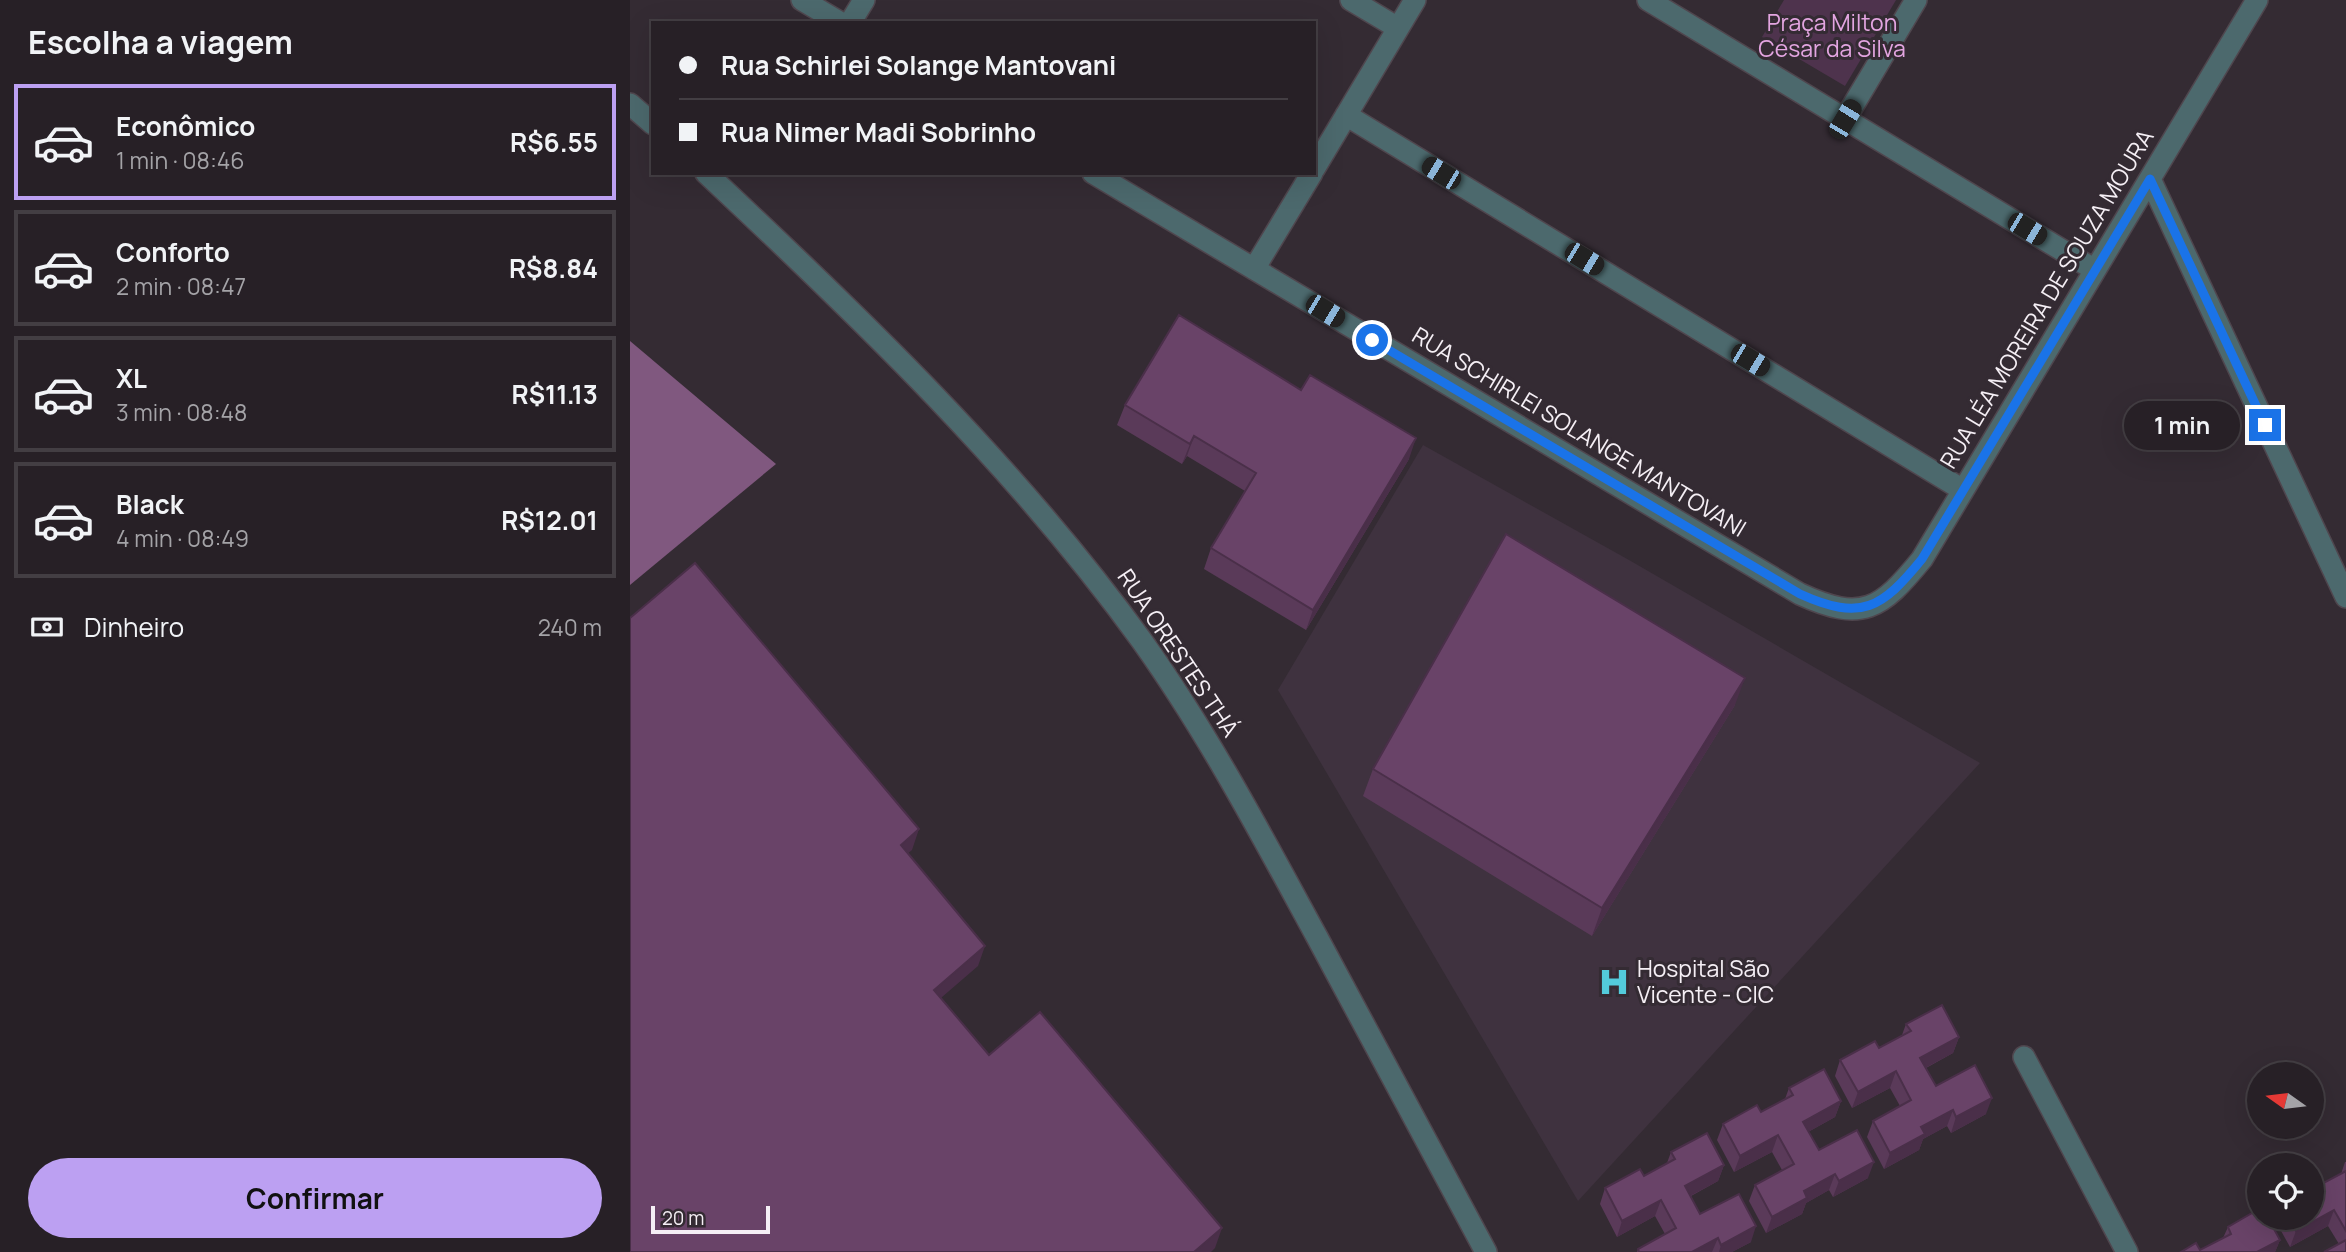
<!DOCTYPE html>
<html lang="pt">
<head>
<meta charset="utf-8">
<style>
  :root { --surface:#272026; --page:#332d32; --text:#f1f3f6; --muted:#a4a3a7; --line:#433e43; --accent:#bca0f2 }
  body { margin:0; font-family:Manrope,sans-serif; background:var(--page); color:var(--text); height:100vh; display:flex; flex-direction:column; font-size:26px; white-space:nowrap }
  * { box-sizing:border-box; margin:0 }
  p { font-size:23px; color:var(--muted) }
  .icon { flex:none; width:38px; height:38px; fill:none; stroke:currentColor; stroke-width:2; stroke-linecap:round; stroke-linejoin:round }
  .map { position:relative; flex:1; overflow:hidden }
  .details { display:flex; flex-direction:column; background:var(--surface); width:630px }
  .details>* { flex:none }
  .top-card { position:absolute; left:21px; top:21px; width:665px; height:154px; border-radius:0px; box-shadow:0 7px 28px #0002,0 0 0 2px var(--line); display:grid; align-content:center; height:154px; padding:0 28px; background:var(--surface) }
  .needle { width:46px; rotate:284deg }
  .controls { position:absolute; left:1617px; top:1062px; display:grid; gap:14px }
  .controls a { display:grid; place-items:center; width:77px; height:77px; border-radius:50%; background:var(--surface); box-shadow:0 7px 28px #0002,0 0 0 2px var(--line); font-size:35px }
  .scale { position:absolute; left:21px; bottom:18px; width:119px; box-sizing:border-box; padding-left:7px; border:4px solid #f5eff5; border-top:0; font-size:19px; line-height:24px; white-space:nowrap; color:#f5eff5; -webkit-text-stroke:5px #342b33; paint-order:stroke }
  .end { position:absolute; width:32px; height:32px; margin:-16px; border:9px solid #1a73e8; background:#fff; box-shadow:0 0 0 4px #fff }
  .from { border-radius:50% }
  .bubble { position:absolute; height:49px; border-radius:24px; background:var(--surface); box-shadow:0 7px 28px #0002,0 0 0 2px var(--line); font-size:23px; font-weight:700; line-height:49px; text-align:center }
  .car { position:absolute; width:21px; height:42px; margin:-21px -10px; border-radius:9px; box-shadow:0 0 5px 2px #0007; background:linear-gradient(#222 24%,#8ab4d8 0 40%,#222 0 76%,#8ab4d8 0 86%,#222 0) }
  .top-card b { display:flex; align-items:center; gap:24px; height:66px; font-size:26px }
  .top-card b+b { border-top:2px solid var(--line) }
  .top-card i { width:18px; height:18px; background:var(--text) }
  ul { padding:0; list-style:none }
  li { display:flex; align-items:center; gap:21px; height:116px; margin:0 14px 10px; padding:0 14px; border:4px solid var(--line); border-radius:0px }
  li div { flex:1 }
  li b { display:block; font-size:26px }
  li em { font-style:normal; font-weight:700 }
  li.on { border-color:var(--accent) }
  li>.icon { width:63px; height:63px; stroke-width:1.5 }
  h2 { padding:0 28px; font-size:32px; line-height:84px }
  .pay { display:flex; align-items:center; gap:18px; height:77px; padding:0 28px; font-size:26px }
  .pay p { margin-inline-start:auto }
  .action { display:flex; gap:14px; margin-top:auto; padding:14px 28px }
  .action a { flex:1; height:80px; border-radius:42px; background:var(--accent); color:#111; font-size:28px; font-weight:700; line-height:80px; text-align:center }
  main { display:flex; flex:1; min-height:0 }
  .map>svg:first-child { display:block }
  .built { fill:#3f323f }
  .green { fill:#4e334d }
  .forest { fill:#80587f }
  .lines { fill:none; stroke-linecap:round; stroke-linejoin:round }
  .street-casing { stroke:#4f464e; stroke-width:24 }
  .street { stroke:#4c696d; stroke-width:21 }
  .wall { fill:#5a3a59 }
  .shaded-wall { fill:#4a2f49 }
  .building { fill:#694368; stroke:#4a2f49; stroke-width:2 }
  .route { stroke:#1a73e8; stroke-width:9 }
  .labels { text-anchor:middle; stroke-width:6; stroke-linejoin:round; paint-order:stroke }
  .park-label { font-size:23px; fill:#e3a5e1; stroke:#342b33 }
  .street-label { font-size:23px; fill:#f5eff5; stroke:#342b33 }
  .poi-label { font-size:23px; fill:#f5eff5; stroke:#342b33; text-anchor:start }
</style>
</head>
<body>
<main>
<section class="details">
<h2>Escolha a viagem</h2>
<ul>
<li class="on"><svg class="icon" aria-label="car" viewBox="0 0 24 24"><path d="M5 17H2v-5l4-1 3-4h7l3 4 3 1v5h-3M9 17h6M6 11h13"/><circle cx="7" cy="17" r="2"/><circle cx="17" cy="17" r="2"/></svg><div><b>Econômico</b><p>1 min · 08:46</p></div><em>R$6.55</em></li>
<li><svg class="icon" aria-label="car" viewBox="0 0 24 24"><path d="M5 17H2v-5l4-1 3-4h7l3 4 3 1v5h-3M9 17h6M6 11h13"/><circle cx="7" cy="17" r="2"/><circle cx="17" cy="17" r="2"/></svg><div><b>Conforto</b><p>2 min · 08:47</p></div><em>R$8.84</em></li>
<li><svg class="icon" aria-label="car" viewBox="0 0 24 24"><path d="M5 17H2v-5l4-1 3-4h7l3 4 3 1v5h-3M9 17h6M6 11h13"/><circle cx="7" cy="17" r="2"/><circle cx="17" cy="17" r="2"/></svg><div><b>XL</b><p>3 min · 08:48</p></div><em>R$11.13</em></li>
<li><svg class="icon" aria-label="car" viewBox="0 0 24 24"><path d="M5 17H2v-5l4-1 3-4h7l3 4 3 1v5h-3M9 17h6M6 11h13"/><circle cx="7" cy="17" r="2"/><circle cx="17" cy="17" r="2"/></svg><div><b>Black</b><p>4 min · 08:49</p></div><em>R$12.01</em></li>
</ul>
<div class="pay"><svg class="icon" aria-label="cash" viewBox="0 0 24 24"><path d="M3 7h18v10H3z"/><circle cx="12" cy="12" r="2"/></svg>Dinheiro<p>240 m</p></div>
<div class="action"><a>Confirmar</a></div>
</section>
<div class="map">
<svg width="1716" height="1252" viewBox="0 0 1716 1252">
  <rect width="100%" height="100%" fill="#342b33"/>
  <path class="built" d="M 793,445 L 999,560 L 1350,763 L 948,1201 L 648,690 Z"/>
  <path class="green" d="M 1154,0 L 1266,0 L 1215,86 L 1132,37 Z"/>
  <path class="forest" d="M 0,341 L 146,464 L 0,585 Z"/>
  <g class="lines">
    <g class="street-casing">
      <path id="street" d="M 172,0 L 211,23
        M 721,0 L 768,28
        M 1018,0 L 1465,270
        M 220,23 L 234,0
        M 0,104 L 23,124
        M 716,115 L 1333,490
        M 1215,119 L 1286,0
        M 684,169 L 785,0
        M 76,173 C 232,319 386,467 512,641 C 579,735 632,836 687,937 C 743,1042 799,1147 856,1252
        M 463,173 L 1170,594 C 1233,623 1251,609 1292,559 L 1627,0
        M 1520,179 L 1716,597
        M 624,269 L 682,173
        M 1394,1057 L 1497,1252"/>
    </g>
    <use href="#street" class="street"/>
  </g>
  <path class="wall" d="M 495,405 L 779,459 L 676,630 L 574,569 L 581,548 L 615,491 L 557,456 L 552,464 L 487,425 Z
    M 1105,705 L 962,936 L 733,796 L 743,769 Z
    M 1276,1024 L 1329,1037 L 1323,1053 L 1296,1068 L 1306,1086 L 1356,1114 L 1321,1133 L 1317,1126 L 1293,1139 L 1289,1150 L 1254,1169 L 1237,1137 L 1243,1121 L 1270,1106 L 1260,1088 L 1222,1108 L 1205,1076 L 1210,1060 L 1249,1048 L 1272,1035 Z
    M 1159,1088 L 1211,1101 L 1205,1117 L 1178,1132 L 1189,1150 L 1238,1178 L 1203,1197 L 1199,1190 L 1176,1203 L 1172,1214 L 1136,1233 L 1119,1201 L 1125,1185 L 1152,1170 L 1142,1152 L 1104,1172 L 1087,1140 L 1093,1124 L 1131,1112 L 1155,1099 Z
    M 1041,1152 L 1094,1165 L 1088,1181 L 1061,1196 L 1070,1214 L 1121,1242 L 1102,1252 L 1007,1252 L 1008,1249 L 1035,1234 L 1025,1216 L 987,1237 L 970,1204 L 975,1188 L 1014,1176 L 1037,1163 Z
    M 1715,1162 L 1716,1162 L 1716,1252 L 1709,1244 L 1698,1226 L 1660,1247 L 1644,1218 L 1682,1218 L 1688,1186 L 1711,1174 Z
    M 1598,1227 L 1650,1240 L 1645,1252 L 1551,1252 L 1570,1250 L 1593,1238 Z"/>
  <path class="shaded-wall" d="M 564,436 L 557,456 L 552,464 L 560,444 Z
    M 786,438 L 779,459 L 676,630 L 683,610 Z
    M 1115,678 L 1105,705 L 962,936 L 972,908 Z
    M 289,829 L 282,850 L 263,866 L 271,845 Z
    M 355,946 L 348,966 L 297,1010 L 304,990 Z
    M 1329,1037 L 1323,1053 L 1284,1074 L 1290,1058 Z
    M 1266,1071 L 1260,1088 L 1222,1108 L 1228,1092 Z
    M 1362,1098 L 1356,1114 L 1321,1133 L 1326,1117 Z
    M 1211,1101 L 1205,1117 L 1167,1138 L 1173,1122 Z
    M 1323,1110 L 1317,1126 L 1293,1139 L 1289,1150 L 1254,1169 L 1260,1153 L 1291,1127 Z
    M 1148,1135 L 1142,1152 L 1104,1172 L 1110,1156 Z
    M 1244,1162 L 1238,1178 L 1203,1197 L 1209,1181 Z
    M 1094,1165 L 1088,1181 L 1049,1202 L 1055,1186 Z
    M 1205,1174 L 1199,1190 L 1176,1203 L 1172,1214 L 1136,1233 L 1142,1217 L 1174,1191 Z
    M 1031,1200 L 1025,1216 L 987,1237 L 992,1221 Z
    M 1704,1210 L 1698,1226 L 1660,1247 L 1666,1231 Z
    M 1126,1226 L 1121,1242 L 1102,1252 L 1089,1252 L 1091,1245 Z
    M 592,1228 L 585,1248 L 581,1252 L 564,1252 Z
    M 1088,1238 L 1082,1252 L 1062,1252 Z
    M 1650,1240 L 1645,1252 L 1627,1252 Z"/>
  <path class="building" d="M 549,315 L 671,390 L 680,375 L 786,438 L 683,610 L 581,548 L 626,473 L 564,436 L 560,444 L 495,405 Z
    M 876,534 L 1115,678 L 972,908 L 743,769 Z
    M 65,563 L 289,829 L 271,845 L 355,946 L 304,990 L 359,1055 L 410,1012 L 592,1228 L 564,1252 L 0,1252 L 0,618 Z
    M 1312,1005 L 1329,1037 L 1290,1058 L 1306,1086 L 1345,1065 L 1362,1098 L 1326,1117 L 1323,1110 L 1291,1127 L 1295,1134 L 1260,1153 L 1243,1121 L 1281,1100 L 1266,1071 L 1228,1092 L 1210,1060 L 1245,1041 L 1249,1048 L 1281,1031 L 1276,1024 Z
    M 1194,1069 L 1211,1101 L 1173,1122 L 1189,1150 L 1227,1130 L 1244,1162 L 1209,1181 L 1205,1174 L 1174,1191 L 1177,1198 L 1142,1217 L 1125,1185 L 1164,1164 L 1148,1135 L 1110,1156 L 1093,1124 L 1127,1105 L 1131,1112 L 1163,1095 L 1159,1088 Z
    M 1077,1133 L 1094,1165 L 1055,1186 L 1070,1214 L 1109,1194 L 1126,1226 L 1091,1245 L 1088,1238 L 1062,1252 L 1009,1252 L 1008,1249 L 1046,1228 L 1031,1200 L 992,1221 L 975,1188 L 1010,1169 L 1014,1176 L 1045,1159 L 1041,1152 Z
    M 1716,1171 L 1716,1231 L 1704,1210 L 1666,1231 L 1659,1218 L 1682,1218 L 1682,1180 L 1684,1179 L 1688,1186 Z
    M 1629,1209 L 1629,1218 L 1638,1218 L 1650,1240 L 1627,1252 L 1551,1252 L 1566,1243 L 1570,1250 L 1601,1234 L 1598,1227 Z
    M 1716,1240 L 1716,1252 L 1694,1252 Z"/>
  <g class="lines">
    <path class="route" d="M 742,340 L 1170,594 C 1232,622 1252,608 1292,559 L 1520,179 L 1635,425"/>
  </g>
  <defs>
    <g id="hospital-bare" transform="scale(2.415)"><path d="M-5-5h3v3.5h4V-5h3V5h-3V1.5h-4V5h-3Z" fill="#53cbdb" stroke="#342b33" stroke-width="2.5" paint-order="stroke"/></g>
  </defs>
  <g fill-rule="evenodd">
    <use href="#hospital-bare" x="984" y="982"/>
  </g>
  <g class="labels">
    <g class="park-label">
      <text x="1202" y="31">Praça Milton<tspan x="1202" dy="26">César da Silva</tspan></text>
    </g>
    <g class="street-label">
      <text transform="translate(1417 299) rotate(-59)" y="8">RUA LÉA MOREIRA DE SOUZA MOURA</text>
      <text transform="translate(949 432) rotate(31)" y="8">RUA SCHIRLEI SOLANGE MANTOVANI</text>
      <text transform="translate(548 653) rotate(56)" y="8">RUA ORESTES THÁ</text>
    </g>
    <g class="poi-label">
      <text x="1007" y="977">Hospital São<tspan x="1007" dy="26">Vicente - CIC</tspan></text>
    </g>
  </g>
</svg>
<div class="controls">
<a><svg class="needle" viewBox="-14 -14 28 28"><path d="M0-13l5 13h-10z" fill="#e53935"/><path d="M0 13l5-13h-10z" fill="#a4a3a7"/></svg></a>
<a><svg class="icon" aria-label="locate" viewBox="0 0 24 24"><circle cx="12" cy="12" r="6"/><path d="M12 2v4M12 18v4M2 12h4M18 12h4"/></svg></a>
</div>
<div class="scale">20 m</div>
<i class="end from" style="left:742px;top:340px"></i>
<i class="end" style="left:1635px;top:425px"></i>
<div class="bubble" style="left:1494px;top:401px;width:116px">1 min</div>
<i class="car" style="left:1215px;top:119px;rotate:31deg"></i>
<i class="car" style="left:811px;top:173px;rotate:301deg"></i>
<i class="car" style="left:1397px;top:229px;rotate:121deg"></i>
<i class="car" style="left:954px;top:259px;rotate:121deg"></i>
<i class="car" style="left:695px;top:311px;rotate:121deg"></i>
<i class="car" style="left:1120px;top:360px;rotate:121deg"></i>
<div class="top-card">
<b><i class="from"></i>Rua Schirlei Solange Mantovani</b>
<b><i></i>Rua Nimer Madi Sobrinho</b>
</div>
</div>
</main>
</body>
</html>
